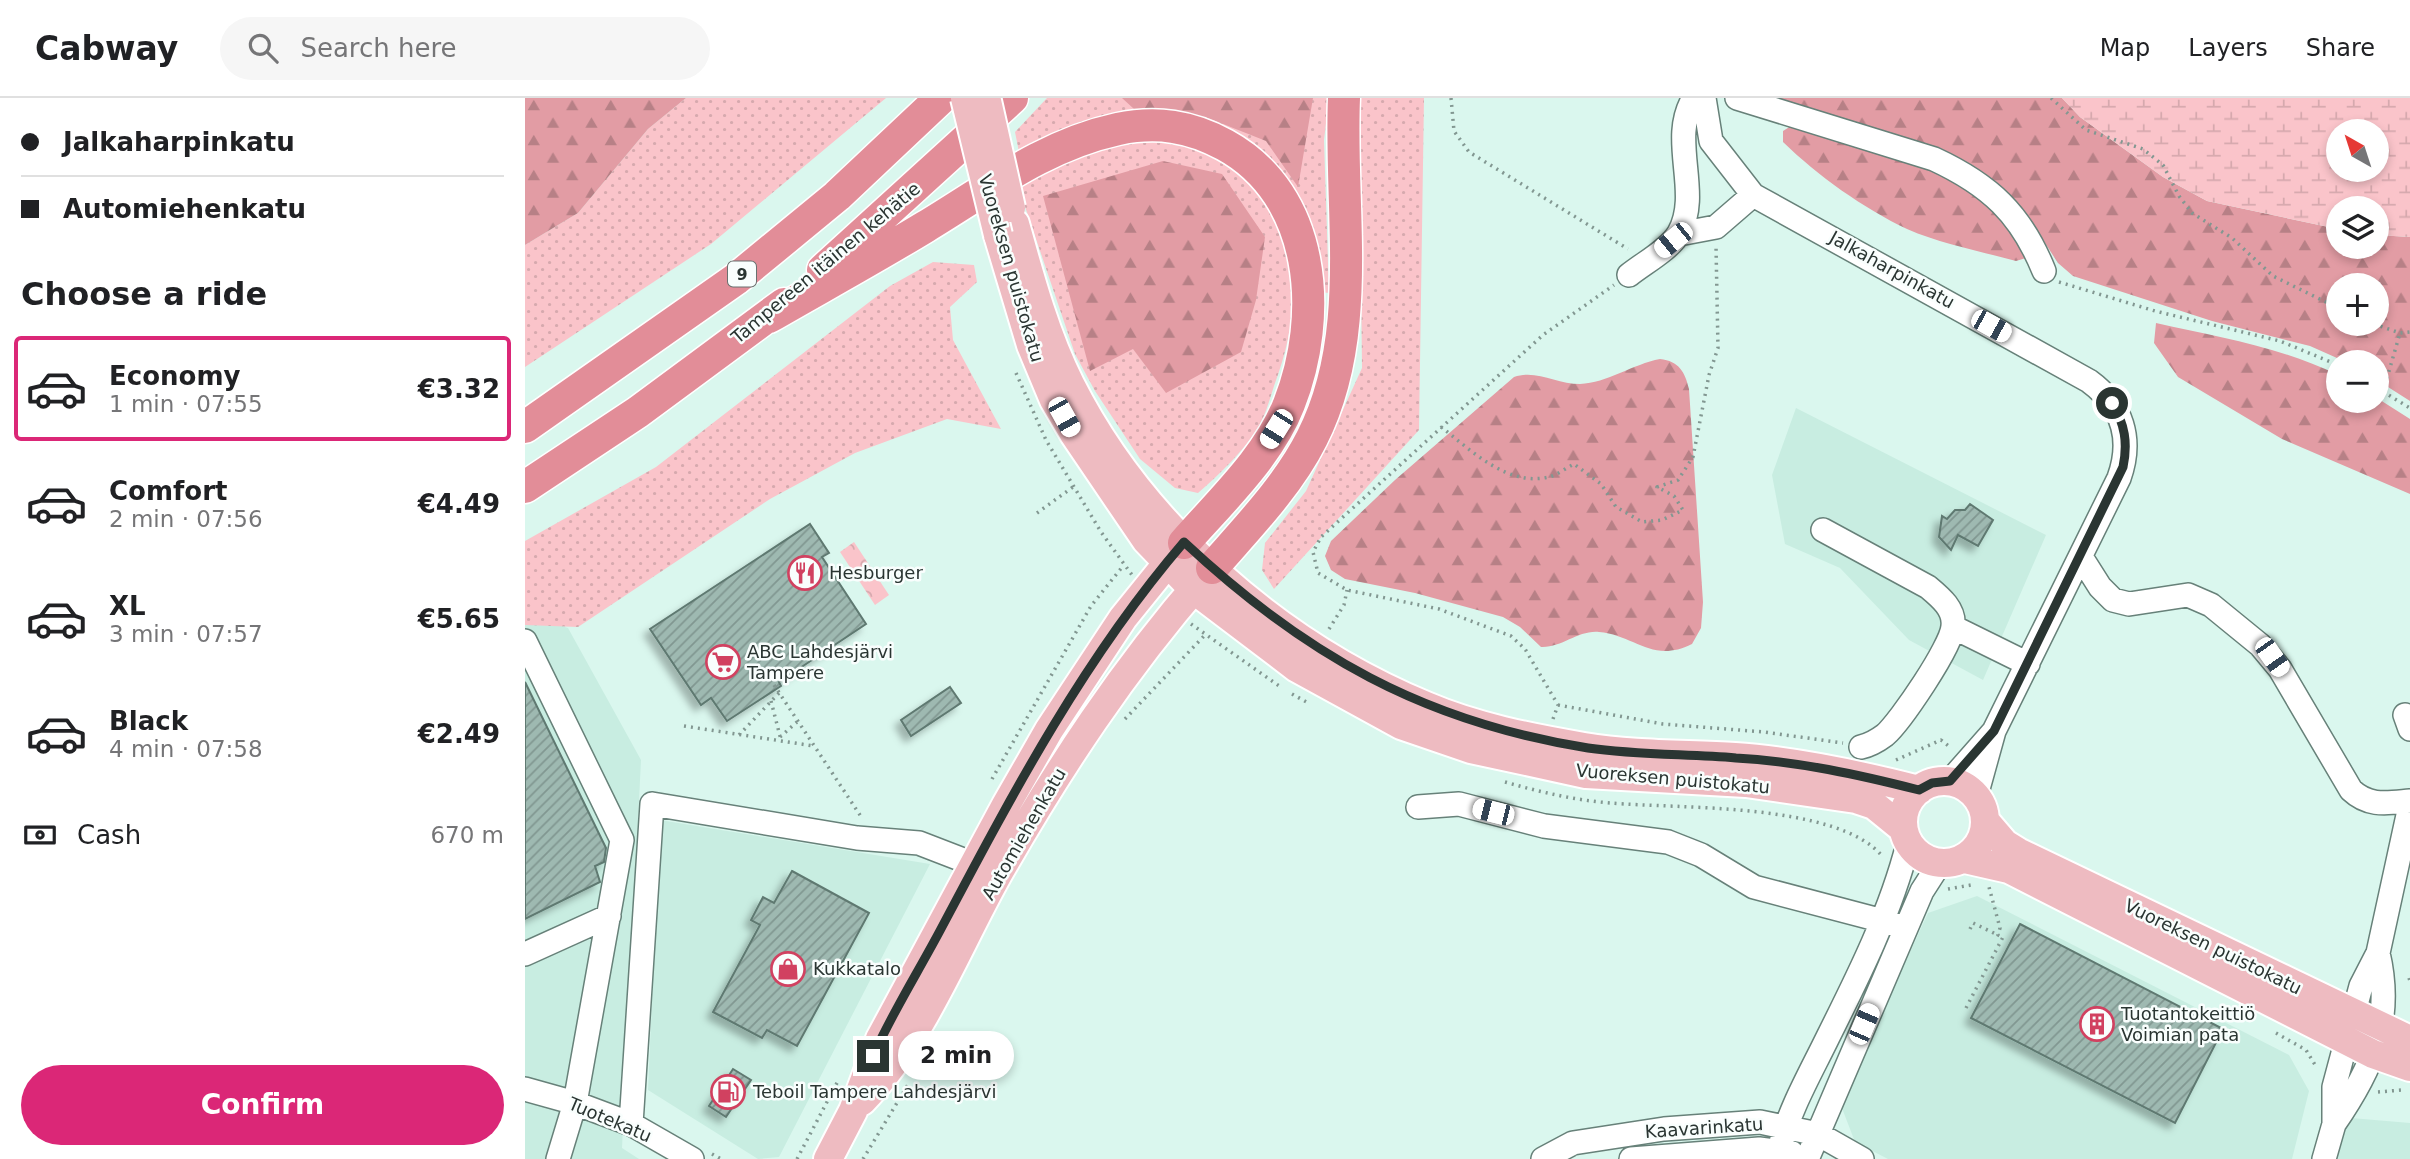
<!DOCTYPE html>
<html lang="en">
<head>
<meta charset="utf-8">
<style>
  :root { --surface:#fff; --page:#f6f6f6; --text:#202124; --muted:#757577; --line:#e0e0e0; --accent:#db2777 }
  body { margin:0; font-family:"DejaVu Sans",sans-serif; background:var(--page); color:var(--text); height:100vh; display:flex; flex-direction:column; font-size:26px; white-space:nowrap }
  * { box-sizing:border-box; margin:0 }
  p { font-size:23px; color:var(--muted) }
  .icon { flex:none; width:38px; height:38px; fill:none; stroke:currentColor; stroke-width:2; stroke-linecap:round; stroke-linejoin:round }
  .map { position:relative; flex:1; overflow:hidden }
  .drawer { display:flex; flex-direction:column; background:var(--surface); width:525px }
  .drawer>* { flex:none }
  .guide { display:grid; align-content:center; height:154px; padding:0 21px; background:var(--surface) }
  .needle { width:46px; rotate:321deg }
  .buttons { position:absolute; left:1801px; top:21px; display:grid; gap:14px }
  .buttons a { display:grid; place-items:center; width:63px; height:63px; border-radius:50%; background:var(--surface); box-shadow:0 4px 10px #0003; font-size:35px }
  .end { position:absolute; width:32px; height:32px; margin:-16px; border:9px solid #2a3532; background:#fff; box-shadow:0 0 0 4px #fff }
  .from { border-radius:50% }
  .bubble { position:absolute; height:49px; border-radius:24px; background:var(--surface); box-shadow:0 4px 10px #0003; font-size:23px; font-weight:600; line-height:49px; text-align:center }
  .car { position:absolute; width:21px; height:42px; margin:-21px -10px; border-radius:9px; box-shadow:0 0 5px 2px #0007; background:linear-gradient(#fff 24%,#345 0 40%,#fff 0 76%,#345 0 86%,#fff 0) }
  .guide b { display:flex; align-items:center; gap:24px; height:66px; font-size:26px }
  .guide b+b { border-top:2px solid var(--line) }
  .guide i { width:18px; height:18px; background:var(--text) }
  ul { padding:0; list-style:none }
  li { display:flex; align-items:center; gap:21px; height:105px; margin:0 14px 10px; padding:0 7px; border:4px solid transparent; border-radius:7px }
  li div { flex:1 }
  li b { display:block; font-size:26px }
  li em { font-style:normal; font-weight:600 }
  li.on { border-color:var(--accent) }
  li>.icon { width:63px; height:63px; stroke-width:1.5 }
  h2 { padding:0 21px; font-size:32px; line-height:84px }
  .pay { display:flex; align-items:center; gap:18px; height:77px; padding:0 21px; font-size:26px }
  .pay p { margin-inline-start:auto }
  .cta { display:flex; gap:14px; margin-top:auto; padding:14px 21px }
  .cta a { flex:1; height:80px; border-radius:42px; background:var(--accent); color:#fff; font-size:28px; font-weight:600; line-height:80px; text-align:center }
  header { display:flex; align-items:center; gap:42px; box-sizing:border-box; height:98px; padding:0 35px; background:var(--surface); border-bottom:2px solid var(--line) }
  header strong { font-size:33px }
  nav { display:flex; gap:38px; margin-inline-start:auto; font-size:24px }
  .search { width:490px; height:63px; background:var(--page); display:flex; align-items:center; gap:18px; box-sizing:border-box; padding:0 24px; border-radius:38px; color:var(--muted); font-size:26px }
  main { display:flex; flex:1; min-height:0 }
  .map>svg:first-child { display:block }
  .built { fill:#c8ede1 }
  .grass { fill:url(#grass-dots) }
  .forest { fill:url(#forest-firs); fill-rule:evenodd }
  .wetland { fill:url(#wetland-marsh); fill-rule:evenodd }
  .park { fill:url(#park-crowns) }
  .building { fill:url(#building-hatch); stroke:#5f7971; stroke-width:2; filter:url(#shadow) }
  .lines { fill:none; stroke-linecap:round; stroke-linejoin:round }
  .minor-casing { stroke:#678179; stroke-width:26 }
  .major-casing { stroke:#fff; stroke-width:32 }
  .highway-casing { stroke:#fff; stroke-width:35 }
  .path { stroke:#829791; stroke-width:3.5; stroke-dasharray:2 5; stroke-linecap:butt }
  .minor { stroke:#fff; stroke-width:23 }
  .major { stroke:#eebbc1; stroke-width:28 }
  .highway { stroke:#e28d98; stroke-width:32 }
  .major-bridge-casing { stroke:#fff; stroke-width:32; stroke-linecap:butt }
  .major-bridge { stroke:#eebbc1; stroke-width:28 }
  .route { stroke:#2a3532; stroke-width:9 }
  .labels { text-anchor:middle; stroke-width:5; stroke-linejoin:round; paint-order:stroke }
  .shield { fill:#f9fefd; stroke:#68716f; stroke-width:2 }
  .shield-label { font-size:16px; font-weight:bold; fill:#2a3532 }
  .street-label { font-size:18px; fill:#2a3532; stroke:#f9fefd }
  .poi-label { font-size:18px; fill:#2a3532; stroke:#f9fefd; text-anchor:start }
</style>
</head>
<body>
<header>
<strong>Cabway</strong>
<div class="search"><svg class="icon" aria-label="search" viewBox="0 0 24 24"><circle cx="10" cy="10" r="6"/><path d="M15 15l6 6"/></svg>Search here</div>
<nav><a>Map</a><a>Layers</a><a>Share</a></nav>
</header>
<main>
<section class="drawer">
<div class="guide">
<b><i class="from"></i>Jalkaharpinkatu</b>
<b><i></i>Automiehenkatu</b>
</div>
<h2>Choose a ride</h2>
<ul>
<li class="on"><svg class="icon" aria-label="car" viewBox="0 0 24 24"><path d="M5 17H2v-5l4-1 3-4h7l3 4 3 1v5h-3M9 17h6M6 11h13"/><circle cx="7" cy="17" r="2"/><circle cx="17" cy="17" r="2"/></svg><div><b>Economy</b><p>1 min · 07:55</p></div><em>€3.32</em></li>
<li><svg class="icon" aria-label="car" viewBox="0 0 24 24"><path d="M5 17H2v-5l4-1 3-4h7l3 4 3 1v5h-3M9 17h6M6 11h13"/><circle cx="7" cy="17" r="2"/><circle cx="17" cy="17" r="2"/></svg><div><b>Comfort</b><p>2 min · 07:56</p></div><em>€4.49</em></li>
<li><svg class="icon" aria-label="car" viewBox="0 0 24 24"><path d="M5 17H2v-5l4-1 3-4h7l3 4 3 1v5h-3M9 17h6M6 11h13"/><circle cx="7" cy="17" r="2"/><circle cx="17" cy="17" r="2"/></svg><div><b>XL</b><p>3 min · 07:57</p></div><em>€5.65</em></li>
<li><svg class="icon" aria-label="car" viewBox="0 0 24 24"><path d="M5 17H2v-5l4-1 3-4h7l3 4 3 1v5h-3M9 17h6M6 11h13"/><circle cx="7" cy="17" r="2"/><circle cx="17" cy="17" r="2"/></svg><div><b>Black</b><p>4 min · 07:58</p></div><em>€2.49</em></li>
</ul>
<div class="pay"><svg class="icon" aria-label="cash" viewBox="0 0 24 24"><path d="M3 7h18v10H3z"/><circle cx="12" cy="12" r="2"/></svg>Cash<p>670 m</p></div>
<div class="cta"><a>Confirm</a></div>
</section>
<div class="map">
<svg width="1885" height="1061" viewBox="0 0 1885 1061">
  <defs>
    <pattern id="grass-dots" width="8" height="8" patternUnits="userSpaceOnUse" patternTransform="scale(1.75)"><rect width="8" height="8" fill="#fac4ca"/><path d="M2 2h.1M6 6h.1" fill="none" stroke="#d6a9ae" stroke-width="1.8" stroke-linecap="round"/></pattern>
    <pattern id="forest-firs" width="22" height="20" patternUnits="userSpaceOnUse" patternTransform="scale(1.75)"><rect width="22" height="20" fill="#e29ca4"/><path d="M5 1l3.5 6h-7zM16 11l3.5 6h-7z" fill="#b78086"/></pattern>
    <pattern id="wetland-marsh" width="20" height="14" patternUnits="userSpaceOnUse" patternTransform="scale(1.75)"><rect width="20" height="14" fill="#fac4ca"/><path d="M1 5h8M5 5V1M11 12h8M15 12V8" fill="none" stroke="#d6a9ae"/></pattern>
    <pattern id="park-crowns" width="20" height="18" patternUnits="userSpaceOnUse" patternTransform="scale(1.75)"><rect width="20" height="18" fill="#fac4ca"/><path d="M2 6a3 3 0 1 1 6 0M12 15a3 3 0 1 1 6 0" fill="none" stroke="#d6a9ae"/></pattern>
    <pattern id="building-hatch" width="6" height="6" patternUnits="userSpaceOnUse" patternTransform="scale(1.75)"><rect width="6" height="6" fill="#9eb9b1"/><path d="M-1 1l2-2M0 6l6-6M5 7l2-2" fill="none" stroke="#819791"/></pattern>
    <filter id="shadow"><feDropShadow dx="-6" dy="6" stdDeviation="3.5" flood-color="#0004"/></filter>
  </defs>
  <rect width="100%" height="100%" fill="#daf7ee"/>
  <path class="built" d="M 1271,310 L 1521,437 L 1458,582 L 1384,542 L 1315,470 L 1260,446 L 1247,377 Z
    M 4,517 L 43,530 L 116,662 L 97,1050 L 114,1061 L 0,1061 L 0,519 Z
    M 135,722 L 405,766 L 254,1059 L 233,1061 L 123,992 Z
    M 1452,798 L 1764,957 L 1784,993 L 1767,1061 L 1363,1061 L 1330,1044 L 1315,1005 L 1403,815 Z
    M 1826,1020 L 1885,1025 L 1885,1061 L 1810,1061 L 1821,1026 Z"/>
  <path class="grass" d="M 161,0 L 361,0 L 186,146 L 0,269 L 0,147 L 53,115 L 123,31 Z
    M 522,0 L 804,0 L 799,42 L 804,195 L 795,194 L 768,94 L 738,54 L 683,26 L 494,54 L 490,34 Z
    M 834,0 L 899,0 L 894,332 L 749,491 L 737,472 L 740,445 L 781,393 L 837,270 Z
    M 631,37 C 660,44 691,51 715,71 C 783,125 777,214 749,288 C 745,300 741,316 734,328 C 718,354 696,375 673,395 L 650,390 L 615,361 L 570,293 L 550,256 L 491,82 L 569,48 Z
    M 408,164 L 449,167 L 452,184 L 425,209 L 428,242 L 476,331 L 422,321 L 330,355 L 245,401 L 53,529 L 0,527 L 0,443 L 131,369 L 365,188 Z"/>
  <path class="forest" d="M 0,0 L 161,0 L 123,31 L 53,115 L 0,147 Z
    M 597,0 L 788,0 L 773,89 L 741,43 L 688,22 L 609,11 Z
    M 1245,0 L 1537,0 L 1555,19 L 1638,79 L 1682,103 L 1813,131 L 1813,149 L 1852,149 L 1852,137 L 1885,139 L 1885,303 L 1852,282 L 1852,264 L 1821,264 L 1785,248 L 1687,223 L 1548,178 L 1533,165 L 1498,111 L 1459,75 L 1425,56 L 1321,27 ZM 1813,187 L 1852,187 L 1852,226 L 1813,226 Z
    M 1266,28 L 1383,58 L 1472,105 L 1501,160 L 1491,163 C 1455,153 1416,146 1382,131 C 1338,110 1293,78 1258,44 L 1258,33 Z
    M 638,63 L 697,76 L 740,139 L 731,202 L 716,254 L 641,295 L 608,251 L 565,273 L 518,98 Z
    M 1631,225 C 1693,239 1756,249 1813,277 L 1813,303 L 1852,303 L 1852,300 L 1885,321 L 1885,396 L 1757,341 L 1653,279 L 1629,245 Z
    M 1135,261 C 1154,263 1160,274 1164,291 L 1178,504 L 1176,530 L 1167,546 C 1127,566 1110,537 1074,534 C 1053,532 1037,550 1016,549 L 995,529 L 978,519 L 890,495 L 820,481 L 806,472 L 800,458 L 806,443 L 870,382 L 989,279 C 1011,271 1032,286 1055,286 C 1082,285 1108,266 1135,261 Z"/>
  <path class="wetland" d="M 1537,0 L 1885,0 L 1885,139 L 1852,137 L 1852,110 L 1813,110 L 1813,131 L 1682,103 L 1638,79 L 1555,19 ZM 1813,33 L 1852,33 L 1852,72 L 1813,72 Z"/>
  <path class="park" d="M 329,444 L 364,497 L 350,507 L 315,454 Z"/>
  <path class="building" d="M 1445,406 L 1468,422 L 1453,448 L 1433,437 L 1426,452 L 1414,439 L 1417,418 L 1422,421 L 1430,412 L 1440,412 Z
    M 285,426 L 304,455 L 297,459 L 341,526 L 254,584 L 256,588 L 202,623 L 186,600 L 176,607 L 125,531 Z
    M 0,584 L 81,750 L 79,764 L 70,768 L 75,784 L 0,821 Z
    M 425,589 L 436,605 L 386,638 L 376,622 Z
    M 267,773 L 344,815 L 272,948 L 242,932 L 237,940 L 188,914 L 235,827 L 226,822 L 238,799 L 249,805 Z
    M 1495,826 L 1698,931 L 1650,1025 L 1446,920 Z
    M 208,971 L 226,982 L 201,1019 L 184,1008 Z"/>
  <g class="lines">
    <g class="minor-casing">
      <path id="minor" d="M 1179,0 L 1186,43 L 1228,97 L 1564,283 C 1597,307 1608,341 1594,380 L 1469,633 L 1451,698
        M 1212,0 L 1409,61 C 1465,87 1496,116 1519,173
        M 1154,136 L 1191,129 L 1228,97
        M 1104,177 C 1119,165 1145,151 1154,135 C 1177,94 1143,41 1169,0
        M 1298,432 L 1403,489 C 1415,499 1430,511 1428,528 C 1427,548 1375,624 1360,637 C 1352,643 1345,647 1336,649
        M 1556,459 L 1575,489 L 1588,502 L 1604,506 L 1663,497 L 1686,507 L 1735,547 L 1755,571 L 1826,692 C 1844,709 1862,705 1885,703
        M 1428,529 L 1503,566
        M 0,543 L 97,742 L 50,1005 L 33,1061
        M 1880,617 L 1885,631
        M 1425,683 L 1469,633
        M 893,709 L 934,706 L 1019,728 L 1143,744 L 1176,757 L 1229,789 L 1381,829
        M 0,856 L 84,818
        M 0,991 L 50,1005 L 106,1026 L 167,1061
        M 106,1026 L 127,706 L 332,740 L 394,745 L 464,772
        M 1809,1026 C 1847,971 1869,923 1853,855
        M 1254,1052 C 1264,1012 1285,976 1303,939 C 1334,877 1366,813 1383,746
        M 1283,1059 L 1397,793 L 1415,765
        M 1018,1061 L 1048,1045 L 1139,1031 L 1235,1024 L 1293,1036 L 1337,1061
        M 1106,1061 L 1234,1051 L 1267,1055
        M 1799,1061 L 1809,1026 L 1809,989 L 1836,888 L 1853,855 L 1885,708"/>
    </g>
    <g class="major-casing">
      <path id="major" d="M 490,126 C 505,180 520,236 545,286 C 617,429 754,547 901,608 C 950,629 1006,640 1059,649 C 1109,657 1159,656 1210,659 C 1271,663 1335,677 1394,692
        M 473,137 L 506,247 L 529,302 L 549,336 L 621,442 L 668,491 L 772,570 L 876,627 L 946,651 L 1061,676 L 1221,685 L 1331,701 L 1349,707 L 1376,729
        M1378 724a41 41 0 1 1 82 0a41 41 0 1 1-82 0Z
        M 1462,725 L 1480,746 L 1493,754 L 1885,942
        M 1440,761 L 1484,771 L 1848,956 L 1885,969
        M 337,1003 C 398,940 431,851 473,776 C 534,669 598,572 679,479
        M 303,1061 L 328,1013 L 355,941 L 481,707 L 524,632 L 598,520 L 653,452"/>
    </g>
    <g class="highway-casing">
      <path id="highway" d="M 298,172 L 487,0
        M 244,219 C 296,189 349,160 400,129 C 463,91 519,47 593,31 C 632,23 665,28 700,47 C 791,97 799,217 764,306 C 744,358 696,403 659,445
        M 0,329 L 211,181 L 312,98 L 416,0
        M 0,389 L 113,314 L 259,206
        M 687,470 C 722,430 763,388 787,340 C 840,236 814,112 819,0"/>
    </g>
    <path class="path" d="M 926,0 L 929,33 L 944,54 L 1103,151
      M 1526,0 L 1561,32 L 1618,51 L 1638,67 L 1654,98 L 1667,115 L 1707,140 L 1748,178 L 1813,210
      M 1534,184 L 1630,213 L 1755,243 L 1813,267
      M 1849,226 L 1875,235 L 1885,234
      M 491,275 L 521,342 L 576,434 L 607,477
      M 1852,290 L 1885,310
      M 1858,294 L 1875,235
      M 916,329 C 946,352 982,389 1024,379 C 1032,377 1041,370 1049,366 L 1076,386 L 1091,409 L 1117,424 L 1137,422 L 1158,412 L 1149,398 L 1132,389 L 1153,382 L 1168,359 L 1184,277 L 1193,250 L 1191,148
      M 512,415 L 548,389
      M 666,526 L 757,590
      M 804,531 L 819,507 L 822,492
      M 249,587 L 337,720
      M 767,596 L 785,606
      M 246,603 L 256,642
      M 1033,607 L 1138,626 L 1239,634 L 1318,645
      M 600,621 L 679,538
      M 1028,621 L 1033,607 L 1000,551 L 986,538 L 914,511 L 822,492 L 793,475 L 788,454 L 796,439 L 1018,237 L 1089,187
      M 159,628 L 289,648
      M 214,637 L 254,595
      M 255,639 L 272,624
      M 1371,662 L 1416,642 L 1426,650
      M 467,681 L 566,508 L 598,468
      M 980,684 C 1015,694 1049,702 1085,705 C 1153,711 1313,704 1358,759
      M 1423,791 L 1446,787
      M 1445,831 L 1448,825 L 1473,837
      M 1884,880 L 1885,883
      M 1441,910 L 1478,839 L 1473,837 L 1475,830 L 1464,789
      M 1751,935 L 1781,952 L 1792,970
      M 1853,994 L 1877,992
      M 187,1056 L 196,1061
      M 272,1061 L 313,983
      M 338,1061 L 384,985"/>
    <use href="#minor" class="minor"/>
    <use href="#major" class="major"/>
    <use href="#highway" class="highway"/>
    <g class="major-bridge-casing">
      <path id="major-bridge" d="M 440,0 L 473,137
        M 462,3 L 486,110"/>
    </g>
    <use href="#major-bridge" class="major-bridge"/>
  </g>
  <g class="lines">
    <path class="route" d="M 348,958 C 368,913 395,871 418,827 C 489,693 560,559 659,444 C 780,557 899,624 1063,650 C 1112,657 1162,656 1211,660 C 1272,663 1335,677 1394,692 L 1407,685 L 1425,683 L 1469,633 L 1598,369 C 1603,345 1600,326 1587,305"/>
  </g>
  <defs>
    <g id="restaurant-ring" transform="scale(1.75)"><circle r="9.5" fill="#f9fefd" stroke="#d14160" stroke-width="1.5"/><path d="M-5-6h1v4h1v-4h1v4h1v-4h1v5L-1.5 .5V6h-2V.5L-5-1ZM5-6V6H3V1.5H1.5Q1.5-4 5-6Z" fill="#d14160"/></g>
    <g id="supermarket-ring" transform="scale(1.75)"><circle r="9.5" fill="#f9fefd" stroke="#d14160" stroke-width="1.5"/><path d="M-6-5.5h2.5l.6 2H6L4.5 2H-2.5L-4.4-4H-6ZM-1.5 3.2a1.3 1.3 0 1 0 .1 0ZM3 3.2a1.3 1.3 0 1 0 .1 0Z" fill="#d14160"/></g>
    <g id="shop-ring" transform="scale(1.75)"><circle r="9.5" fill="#f9fefd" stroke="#d14160" stroke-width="1.5"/><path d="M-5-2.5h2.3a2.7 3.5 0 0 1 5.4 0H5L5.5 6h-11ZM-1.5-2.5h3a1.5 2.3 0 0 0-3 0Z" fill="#d14160"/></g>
    <g id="building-ring" transform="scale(1.75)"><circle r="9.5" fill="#f9fefd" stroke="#d14160" stroke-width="1.5"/><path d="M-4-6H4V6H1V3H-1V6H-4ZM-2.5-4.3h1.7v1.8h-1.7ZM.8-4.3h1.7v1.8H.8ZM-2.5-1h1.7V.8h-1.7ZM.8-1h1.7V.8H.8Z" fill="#d14160"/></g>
    <g id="fuel-ring" transform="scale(1.75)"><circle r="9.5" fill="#f9fefd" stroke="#d14160" stroke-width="1.5"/><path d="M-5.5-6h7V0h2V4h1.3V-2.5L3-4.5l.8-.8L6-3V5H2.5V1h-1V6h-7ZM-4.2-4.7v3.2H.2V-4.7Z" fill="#d14160"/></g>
  </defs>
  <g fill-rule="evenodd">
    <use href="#restaurant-ring" x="280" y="475"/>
    <use href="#supermarket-ring" x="198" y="564"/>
    <use href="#shop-ring" x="263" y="871"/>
    <use href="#building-ring" x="1572" y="926"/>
    <use href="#fuel-ring" x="203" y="994"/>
  </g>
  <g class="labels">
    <rect class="shield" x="203" y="163.5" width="28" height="25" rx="5"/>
    <g class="shield-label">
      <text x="217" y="182">9</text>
    </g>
    <g class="street-label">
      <text transform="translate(301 165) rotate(-40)" y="6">Tampereen itäinen kehätie</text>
      <text transform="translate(486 170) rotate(74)" y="6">Vuoreksen puistokatu</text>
      <text transform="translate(1367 172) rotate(29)" y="6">Jalkaharpinkatu</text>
      <text transform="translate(1148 681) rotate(5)" y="6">Vuoreksen puistokatu</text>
      <text transform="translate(499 736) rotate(-60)" y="6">Automiehenkatu</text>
      <text transform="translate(1688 849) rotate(26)" y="6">Vuoreksen puistokatu</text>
      <text transform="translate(85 1022) rotate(23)" y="6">Tuotekatu</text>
      <text transform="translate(1179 1030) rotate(-4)" y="6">Kaavarinkatu</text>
    </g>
    <g class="poi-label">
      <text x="304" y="481">Hesburger</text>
      <text x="222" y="560">ABC Lahdesjärvi<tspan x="222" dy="21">Tampere</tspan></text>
      <text x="288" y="877">Kukkatalo</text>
      <text x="1596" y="922">Tuotantokeittiö<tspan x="1596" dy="21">Voimian pata</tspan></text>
      <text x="228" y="1000">Teboil Tampere Lahdesjärvi</text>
    </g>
  </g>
</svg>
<div class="buttons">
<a><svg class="needle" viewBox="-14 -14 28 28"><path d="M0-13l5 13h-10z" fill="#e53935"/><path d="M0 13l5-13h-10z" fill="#757577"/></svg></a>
<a><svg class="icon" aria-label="layers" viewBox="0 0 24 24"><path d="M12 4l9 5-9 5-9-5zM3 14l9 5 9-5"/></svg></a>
<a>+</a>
<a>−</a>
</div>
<i class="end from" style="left:1587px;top:305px"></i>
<i class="end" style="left:348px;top:958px"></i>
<div class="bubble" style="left:373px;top:933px;width:116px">2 min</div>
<i class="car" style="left:1148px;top:142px;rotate:231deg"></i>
<i class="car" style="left:1466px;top:228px;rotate:119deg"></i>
<i class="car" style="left:539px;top:319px;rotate:151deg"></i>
<i class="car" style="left:751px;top:331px;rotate:212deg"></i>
<i class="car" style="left:1747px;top:559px;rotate:145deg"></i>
<i class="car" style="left:968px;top:714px;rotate:284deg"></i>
<i class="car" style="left:1339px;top:926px;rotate:23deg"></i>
</div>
</main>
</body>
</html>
